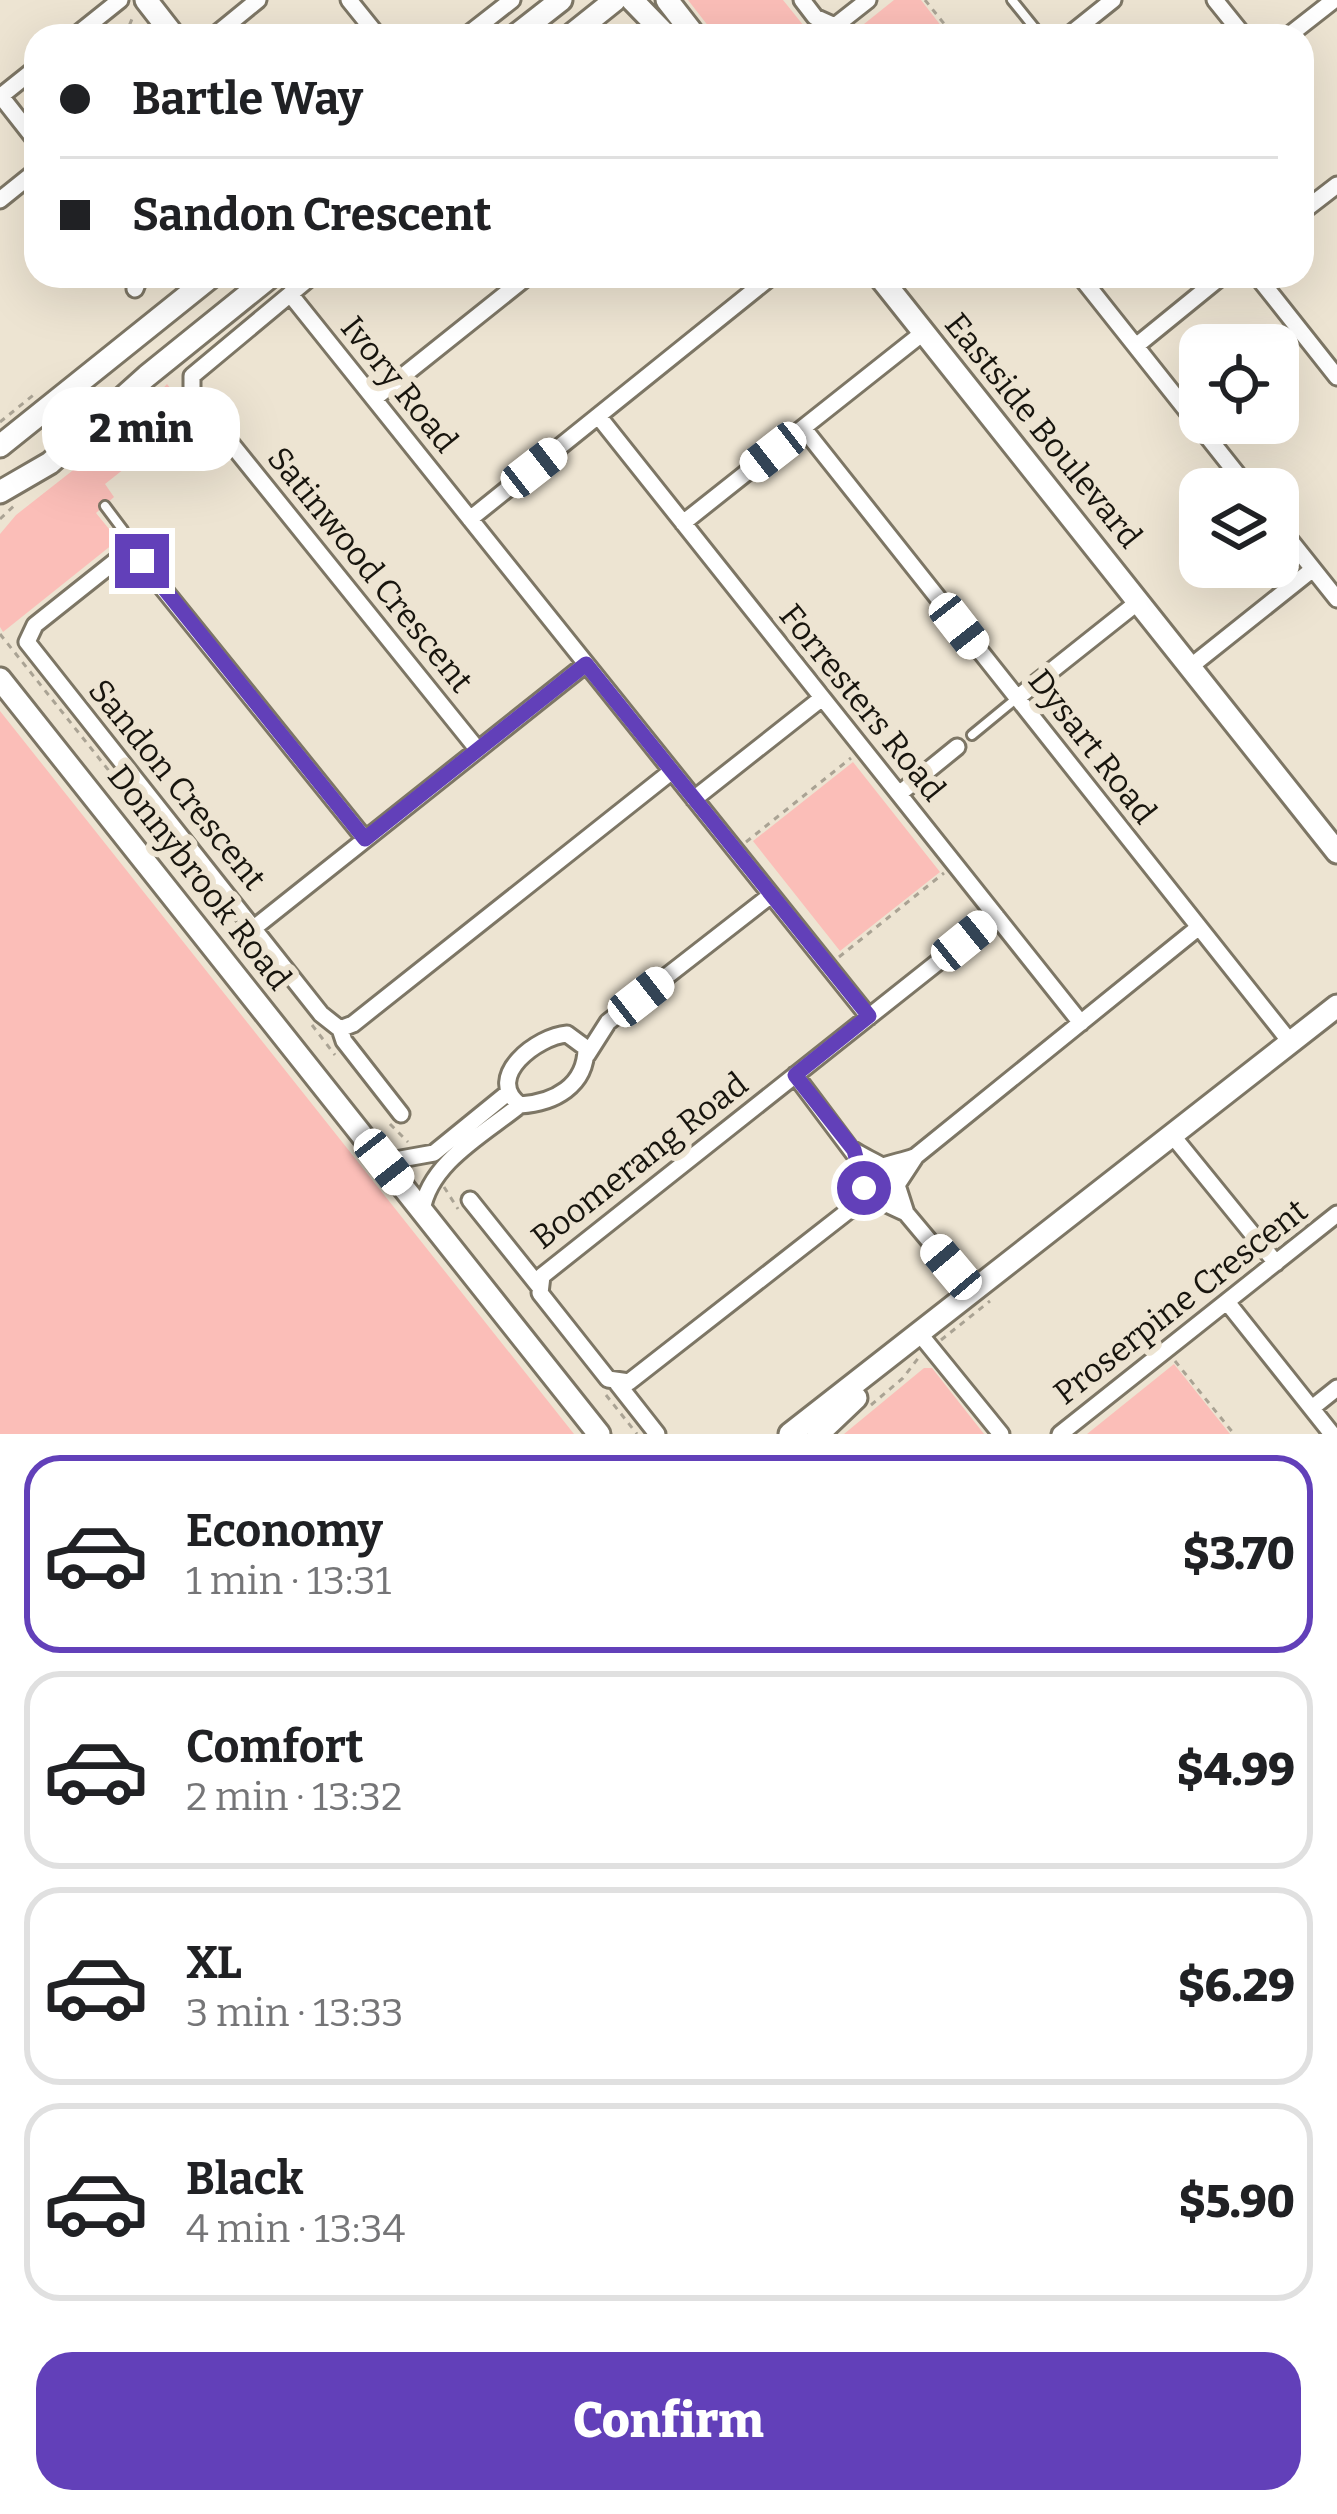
<!DOCTYPE html>
<html lang="en">
<head>
<meta charset="utf-8">
<style>
  :root { --surface:#fff; --page:#f6f6f6; --text:#202124; --muted:#757577; --line:#e0e0e0; --accent:#6240b9 }
  body { margin:0; font-family:Bitter,serif; background:var(--page); color:var(--text); height:100vh; display:flex; flex-direction:column; font-size:45px; white-space:nowrap }
  * { box-sizing:border-box; margin:0 }
  p { font-size:39px; color:var(--muted) }
  .icon { flex:none; width:66px; height:66px; fill:none; stroke:currentColor; stroke-width:2; stroke-linecap:round; stroke-linejoin:round }
  .map { position:relative; height:1434px; overflow:hidden }
  .drawer { display:flex; flex-direction:column; background:var(--surface); flex:1 }
  .drawer>* { flex:none }
  .hud { position:absolute; left:24px; top:24px; width:1290px; height:264px; border-radius:36px; box-shadow:0 12px 48px #0002; display:grid; align-content:center; height:264px; padding:0 36px; background:var(--surface) }
  .buttons { position:absolute; left:1179px; top:324px; display:grid; gap:24px }
  .buttons a { display:grid; place-items:center; width:120px; height:120px; border-radius:24px; background:var(--surface); box-shadow:0 12px 48px #0002; font-size:60px }
  .end { position:absolute; width:54px; height:54px; margin:-27px; border:15px solid #6240b9; background:#fff; box-shadow:0 0 0 6px #fff }
  .from { border-radius:50% }
  .bubble { position:absolute; height:84px; border-radius:36px; background:var(--surface); box-shadow:0 12px 48px #0002; font-size:39px; font-weight:800; line-height:84px; text-align:center }
  .car { position:absolute; width:36px; height:72px; margin:-36px -18px; border-radius:15px; box-shadow:0 0 9px 3px #0007; background:linear-gradient(#fff 24%,#345 0 40%,#fff 0 76%,#345 0 86%,#fff 0) }
  .hud b { display:flex; align-items:center; gap:42px; height:114px; font-size:45px }
  .hud b+b { border-top:3px solid var(--line) }
  .hud i { width:30px; height:30px; background:var(--text) }
  ul { padding:21px 0 0; list-style:none }
  li { display:flex; align-items:center; gap:36px; height:198px; margin:0 24px 18px; padding:0 12px; border:6px solid var(--line); border-radius:36px }
  li div { flex:1 }
  li b { display:block; font-size:45px }
  li em { font-style:normal; font-weight:800 }
  li.selected { border-color:var(--accent) }
  li>.icon { width:108px; height:108px; stroke-width:1.5 }
  .button { display:flex; gap:24px; margin-top:auto; padding:24px 36px }
  .button a { flex:1; height:138px; border-radius:36px; background:var(--accent); color:#fff; font-size:48px; font-weight:800; line-height:138px; text-align:center }
  .map>svg:first-child { display:block }
  .green { fill:#fbbeb8 }
  .lines { fill:none; stroke-linecap:round; stroke-linejoin:round }
  .lane-casing { stroke:#7d7665; stroke-width:14 }
  .street-casing { stroke:#7d7665; stroke-width:21 }
  .secondary-casing { stroke:#7d7665; stroke-width:27 }
  .path { stroke:#aaa394; stroke-width:3; stroke-dasharray:6 6; stroke-linecap:butt }
  .lane { stroke:#fff; stroke-width:8 }
  .street { stroke:#fff; stroke-width:15 }
  .secondary { stroke:#fff; stroke-width:21 }
  .route { stroke:#6240b9; stroke-width:15 }
  .labels { text-anchor:middle; stroke-width:12; stroke-linejoin:round; paint-order:stroke }
  .street-label { font-size:33px; fill:#18150e; stroke:#ede4d2 }
</style>
</head>
<body>
<div class="map">
<svg width="1337" height="1434" viewBox="0 0 1337 1434">
  <rect width="100%" height="100%" fill="#ede4d2"/>
  <path class="green" d="M 688,0 L 783,0 L 812,36 L 716,36 Z
    M 894,0 L 921,0 L 949,36 L 849,36 Z
    M 167,384 L 192,415 L 105,484 L 114,497 L 96,513 L 118,540 L 3,632 L 0,627 L 0,534 L 16,515 L 128,427 Z
    M 0,711 L 574,1434 L 0,1434 Z
    M 853,762 L 940,872 L 840,951 L 753,841 Z
    M 1174,1364 L 1230,1434 L 1087,1434 Z
    M 924,1368 L 932,1368 L 984,1434 L 844,1434 Z"/>
  <g class="lines">
    <g class="lane-casing">
      <path id="lane" d="M 1012,0 L 1041,36
        M 105,506 L 123,530 L 129,552
        M 972,735 L 1017,698"/>
    </g>
    <g class="street-casing">
      <path id="street" d="M 349,0 L 378,36
        M 802,0 L 815,17 L 835,26 L 868,0
        M 1215,0 L 1244,36
        M 75,36 L 120,0
        M 214,36 L 258,0
        M 466,36 L 512,0
        M 1068,36 L 1113,0
        M 1288,36 L 1334,0
        M 0,95 L 36,141
        M 1,96 L 36,68
        M 0,200 L 36,171
        M 1302,212 L 1337,185
        M 312,276 L 192,376 L 192,395 L 478,750
        M 1080,276 L 1249,489
        M 1257,276 L 1337,377
        M 135,289 L 140,276
        M 290,294 L 869,1017
        M 1136,346 L 1222,276
        M 374,399 L 528,276
        M 599,417 L 1081,1023
        M 804,429 L 1291,1043
        M 470,519 L 772,276
        M 683,523 L 924,332
        M 1278,525 L 1337,599
        M 1190,667 L 1313,569
        M 1017,698 L 1138,602
        M 899,794 L 957,747
        M 694,799 L 822,698
        M 365,839 L 136,555 L 129,554 L 118,559 L 35,625 L 27,642 L 321,1014 L 340,1029 L 353,1024 L 672,771
        M 254,928 L 586,664
        M 340,1029 L 344,1041 L 401,1114
        M 567,1034 L 586,1048 C 586,1086 554,1103 520,1105 C 483,1077 538,1036 567,1034 Z
        M 587,1055 L 608,1022 L 771,895
        M 795,1075 L 858,1159
        M 1172,1135 L 1276,1263
        M 853,1150 C 866,1159 886,1165 895,1177 L 894,1193 L 880,1200 L 866,1193 L 863,1182 C 871,1164 896,1164 914,1157
        M 384,1162 L 434,1153 L 509,1092
        M 470,1200 L 538,1285
        M 422,1211 C 429,1163 484,1134 520,1105
        M 906,1213 L 878,1200 L 848,1211 L 629,1382 L 608,1379 L 540,1293 L 542,1276 L 996,916
        M 973,1293 L 906,1213 L 897,1185 L 916,1156 L 1199,927
        M 1227,1302 L 1332,1434
        M 919,1333 L 1001,1434
        M 617,1383 L 657,1434
        M 1312,1408 L 1337,1388
        M 1060,1434 L 1337,1214"/>
    </g>
    <g class="secondary-casing">
      <path id="secondary" d="M 146,0 L 174,36
        M 632,0 L 667,36
        M 667,0 L 695,36
        M 515,36 L 561,0
        M 570,36 L 615,0
        M 879,276 L 1337,852
        M 0,446 L 212,276
        M 0,492 L 50,463 L 147,376 L 271,276
        M 0,679 L 599,1434
        M 790,1434 L 1337,1006
        M 818,1434 L 856,1398"/>
    </g>
    <path class="path" d="M 925,0 L 954,36
      M 125,36 L 134,14
      M 0,422 L 36,393
      M 0,519 L 17,503
      M 0,634 L 141,811
      M 746,842 L 851,758
      M 839,957 L 944,873
      M 312,1025 L 335,1055
      M 390,1124 L 408,1142
      M 444,1187 L 458,1209
      M 941,1340 L 990,1301
      M 1175,1361 L 1234,1434
      M 606,1395 L 637,1434
      M 871,1405 L 903,1378 L 919,1357"/>
    <use href="#lane" class="lane"/>
    <use href="#street" class="street"/>
    <use href="#secondary" class="secondary"/>
  </g>
  <g class="lines">
    <path class="route" d="M 142,561 L 365,839 L 586,664 L 869,1016 L 795,1075 L 854,1150 L 864,1188"/>
  </g>
  <g class="labels">
    <g class="street-label">
      <text transform="translate(400 384) rotate(51)" y="12">Ivory Road</text>
      <text transform="translate(1044 430) rotate(51)" y="12">Eastside Boulevard</text>
      <text transform="translate(371 569) rotate(51)" y="12">Satinwood Crescent</text>
      <text transform="translate(863 702) rotate(51)" y="12">Forresters Road</text>
      <text transform="translate(1093 746) rotate(52)" y="12">Dysart Road</text>
      <text transform="translate(178 784) rotate(51)" y="12">Sandon Crescent</text>
      <text transform="translate(200 877) rotate(52)" y="12">Donnybrook Road</text>
      <text transform="translate(639 1160) rotate(-38)" y="12">Boomerang Road</text>
      <text transform="translate(1180 1301) rotate(-38)" y="12">Proserpine Crescent</text>
    </g>
  </g>
</svg>
<div class="buttons">
<a><svg class="icon" aria-label="locate" viewBox="0 0 24 24"><circle cx="12" cy="12" r="6"/><path d="M12 2v4M12 18v4M2 12h4M18 12h4"/></svg></a>
<a><svg class="icon" aria-label="layers" viewBox="0 0 24 24"><path d="M12 4l9 5-9 5-9-5zM3 14l9 5 9-5"/></svg></a>
</div>
<i class="end from" style="left:864px;top:1188px"></i>
<i class="end" style="left:142px;top:561px"></i>
<div class="bubble" style="left:42px;top:387px;width:198px">2 min</div>
<i class="car" style="left:773px;top:452px;rotate:232deg"></i>
<i class="car" style="left:534px;top:468px;rotate:52deg"></i>
<i class="car" style="left:959px;top:626px;rotate:142deg"></i>
<i class="car" style="left:964px;top:941px;rotate:51deg"></i>
<i class="car" style="left:641px;top:997px;rotate:52deg"></i>
<i class="car" style="left:384px;top:1162px;rotate:142deg"></i>
<i class="car" style="left:951px;top:1267px;rotate:320deg"></i>
<div class="hud">
<b><i class="from"></i>Bartle Way</b>
<b><i></i>Sandon Crescent</b>
</div>
</div>
<section class="drawer">
<ul>
<li class="selected"><svg class="icon" aria-label="car" viewBox="0 0 24 24"><path d="M5 17H2v-5l4-1 3-4h7l3 4 3 1v5h-3M9 17h6M6 11h13"/><circle cx="7" cy="17" r="2"/><circle cx="17" cy="17" r="2"/></svg><div><b>Economy</b><p>1 min · 13:31</p></div><em>$3.70</em></li>
<li><svg class="icon" aria-label="car" viewBox="0 0 24 24"><path d="M5 17H2v-5l4-1 3-4h7l3 4 3 1v5h-3M9 17h6M6 11h13"/><circle cx="7" cy="17" r="2"/><circle cx="17" cy="17" r="2"/></svg><div><b>Comfort</b><p>2 min · 13:32</p></div><em>$4.99</em></li>
<li><svg class="icon" aria-label="car" viewBox="0 0 24 24"><path d="M5 17H2v-5l4-1 3-4h7l3 4 3 1v5h-3M9 17h6M6 11h13"/><circle cx="7" cy="17" r="2"/><circle cx="17" cy="17" r="2"/></svg><div><b>XL</b><p>3 min · 13:33</p></div><em>$6.29</em></li>
<li><svg class="icon" aria-label="car" viewBox="0 0 24 24"><path d="M5 17H2v-5l4-1 3-4h7l3 4 3 1v5h-3M9 17h6M6 11h13"/><circle cx="7" cy="17" r="2"/><circle cx="17" cy="17" r="2"/></svg><div><b>Black</b><p>4 min · 13:34</p></div><em>$5.90</em></li>
</ul>
<div class="button"><a>Confirm</a></div>
</section>
</body>
</html>
